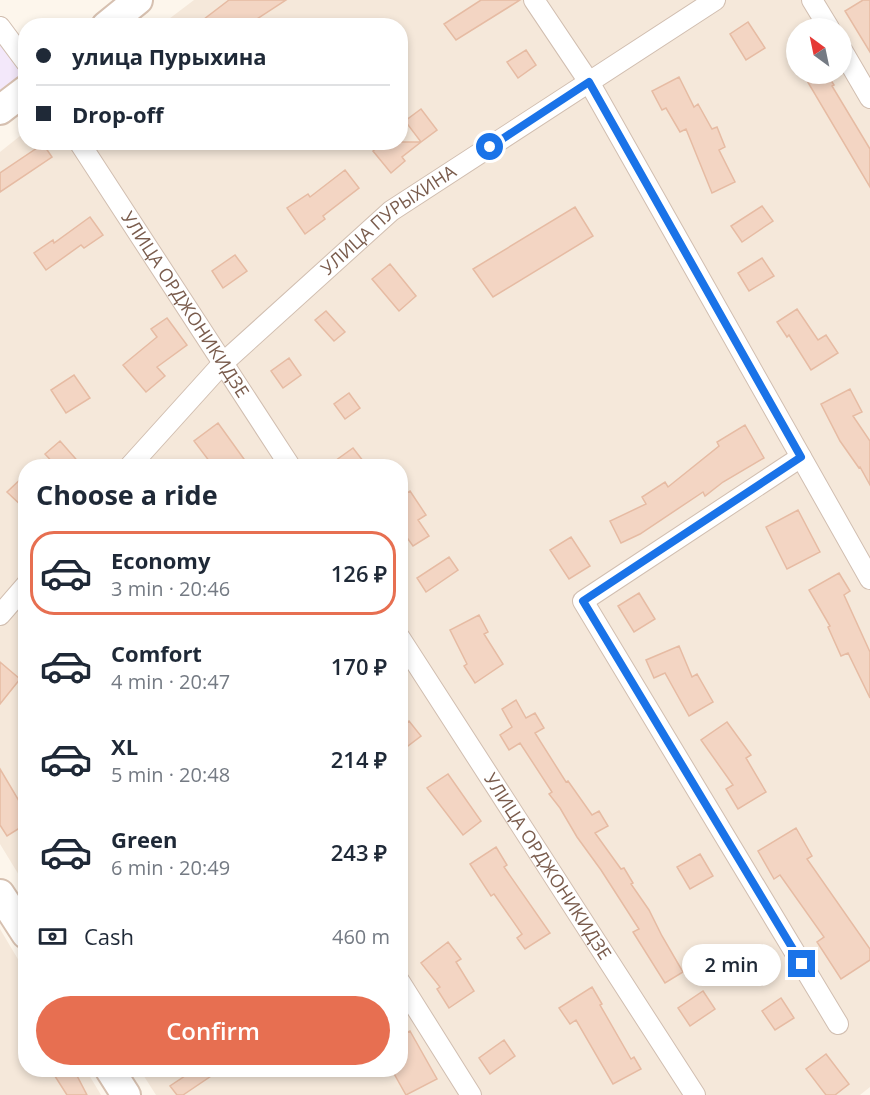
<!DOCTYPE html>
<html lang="en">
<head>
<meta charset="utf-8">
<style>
  :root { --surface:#fff; --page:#f6f6f7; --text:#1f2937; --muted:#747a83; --line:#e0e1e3; --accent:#e76f51 }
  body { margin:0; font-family:"Open Sans",sans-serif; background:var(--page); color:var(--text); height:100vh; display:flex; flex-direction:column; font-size:22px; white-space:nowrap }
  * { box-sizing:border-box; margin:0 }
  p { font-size:20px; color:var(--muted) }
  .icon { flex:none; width:33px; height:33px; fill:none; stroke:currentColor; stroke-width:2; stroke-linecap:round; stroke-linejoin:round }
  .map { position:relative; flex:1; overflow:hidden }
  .sheet { position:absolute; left:18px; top:459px; width:390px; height:618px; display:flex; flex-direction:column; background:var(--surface); border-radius:24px; box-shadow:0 3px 9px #0003 }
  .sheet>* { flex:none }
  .banner { position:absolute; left:18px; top:18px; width:390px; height:132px; border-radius:24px; box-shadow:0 3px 9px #0003; display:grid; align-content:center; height:132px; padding:0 18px; background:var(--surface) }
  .needle { width:39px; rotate:327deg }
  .buttons { position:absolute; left:786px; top:18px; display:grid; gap:12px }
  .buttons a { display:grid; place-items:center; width:66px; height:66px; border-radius:50%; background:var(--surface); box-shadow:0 3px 9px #0003; font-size:30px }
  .end { position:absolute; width:27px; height:27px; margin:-14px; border:8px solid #1a73e8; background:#fff; box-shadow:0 0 0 3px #fff }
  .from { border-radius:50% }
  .bubble { position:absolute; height:42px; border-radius:21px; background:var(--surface); box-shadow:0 3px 9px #0003; font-size:20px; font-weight:600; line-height:42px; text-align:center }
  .banner b { display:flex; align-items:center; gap:21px; height:57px; font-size:22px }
  .banner b+b { border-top:2px solid var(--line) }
  .banner i { width:15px; height:15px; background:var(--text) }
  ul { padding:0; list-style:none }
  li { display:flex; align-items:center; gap:18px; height:84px; margin:0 12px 9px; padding:0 6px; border:3px solid transparent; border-radius:24px }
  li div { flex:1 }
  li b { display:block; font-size:22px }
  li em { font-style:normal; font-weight:600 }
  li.active { border-color:var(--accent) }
  li>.icon { width:54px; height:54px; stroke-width:1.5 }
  h2 { padding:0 18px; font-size:27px; line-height:72px }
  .pay { display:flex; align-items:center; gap:15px; height:66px; padding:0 18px; font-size:22px }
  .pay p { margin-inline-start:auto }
  .primary-button { display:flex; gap:12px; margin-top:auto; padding:12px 18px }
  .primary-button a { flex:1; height:69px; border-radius:36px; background:var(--accent); color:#fff; font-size:24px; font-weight:600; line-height:69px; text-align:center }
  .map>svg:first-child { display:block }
  .residential { fill:#f5e8da; fill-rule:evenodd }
  .education { fill:#f3e8fa }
  .building { fill:#f3d5c3; stroke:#e6bba3; stroke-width:1.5 }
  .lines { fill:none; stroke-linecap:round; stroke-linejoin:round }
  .street-casing { stroke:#d1beb0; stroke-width:22 }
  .secondary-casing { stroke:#d6c0b0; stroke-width:32 }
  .street { stroke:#fff; stroke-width:20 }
  .secondary { stroke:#fff; stroke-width:28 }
  .route { stroke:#1a73e8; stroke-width:8 }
  .labels { text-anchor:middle; stroke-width:4.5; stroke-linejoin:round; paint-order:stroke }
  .street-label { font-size:18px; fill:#7a5c4d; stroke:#fffaf3 }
</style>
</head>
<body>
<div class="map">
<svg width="870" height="1095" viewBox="0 0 870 1095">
  <rect width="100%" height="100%" fill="#fdf6ec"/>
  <path class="residential" d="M 194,0 L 870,0 L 870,1087 L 860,1095 L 156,1095 L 140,1070 L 400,1070 L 400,466 L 26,466 L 25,885 L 0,844 L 0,152 L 25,132 L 26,142 L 400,142 L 400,26 L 161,25 ZM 796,28 L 842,28 L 842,74 L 796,74 Z
    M 0,929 L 25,971 L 26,1070 L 86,1070 L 101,1095 L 0,1095 Z"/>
  <path class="education" d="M 0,39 L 26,75 L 25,82 L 0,102 Z"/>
  <path class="building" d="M 229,0 L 286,0 L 246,26 L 195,26 Z
    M 481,0 L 520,0 L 456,40 L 444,24 Z
    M 863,0 L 870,0 L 870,52 L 845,11 Z
    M 748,22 L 765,48 L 746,60 L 730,34 Z
    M 526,50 L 536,65 L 518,78 L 507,62 Z
    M 803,74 L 827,74 L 834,85 L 832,86 L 870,149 L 870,187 Z
    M 679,77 L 694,107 L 698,104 L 712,129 L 717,127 L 725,147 L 719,150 L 735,182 L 712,193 L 686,129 L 680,132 L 666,108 L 662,110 L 652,91 Z
    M 421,109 L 437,130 L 421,142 L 405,121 Z
    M 384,142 L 421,142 L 402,157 L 405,161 L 391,173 L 373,151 Z
    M 43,144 L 52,157 L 0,192 L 0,173 Z
    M 345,170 L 359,188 L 323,216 L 325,219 L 305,234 L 287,208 L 308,194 L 310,197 Z
    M 762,206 L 773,221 L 742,242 L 731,226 Z
    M 575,207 L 593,236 L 493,297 L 473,269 Z
    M 90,217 L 103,235 L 84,248 L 81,245 L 46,270 L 34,253 L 53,240 L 54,243 Z
    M 235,255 L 247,271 L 223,288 L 212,271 Z
    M 762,258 L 774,276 L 749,291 L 738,273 Z
    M 390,264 L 416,296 L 399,311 L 372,279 Z
    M 797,309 L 818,340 L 826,335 L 838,353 L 811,370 L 789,335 L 787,337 L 777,322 Z
    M 326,311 L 345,332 L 334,341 L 315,320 Z
    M 167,318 L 187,345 L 157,367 L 165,376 L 146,392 L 123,365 L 157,337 L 151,329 Z
    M 289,358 L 301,375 L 283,388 L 271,371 Z
    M 74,375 L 90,398 L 66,413 L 51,390 Z
    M 850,389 L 862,412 L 853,416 L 870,441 L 870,485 L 860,467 L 859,468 L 840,441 L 821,404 Z
    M 349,393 L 360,408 L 345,419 L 334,404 Z
    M 218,423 L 249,466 L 213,466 L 194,441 Z
    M 745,425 L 764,458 L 723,482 L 705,496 L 703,492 L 640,534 L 621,543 L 610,521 L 646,504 L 642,497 L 665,482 L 668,487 L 719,446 L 717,442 Z
    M 60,441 L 82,466 L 56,466 L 45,454 Z
    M 353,448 L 367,466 L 328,466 Z
    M 26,474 L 26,510 L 7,492 Z
    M 410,491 L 426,515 L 418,520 L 429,536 L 413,546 L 400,528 L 400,498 Z
    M 798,510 L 820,552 L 787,569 L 766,527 Z
    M 571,537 L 590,566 L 569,579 L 550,550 Z
    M 449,557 L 458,570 L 426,592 L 417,578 Z
    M 839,573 L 850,591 L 844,595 L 870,652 L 870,698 L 848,653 L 841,656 L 828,627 L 830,626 L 809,590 Z
    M 639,593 L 655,619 L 634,632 L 618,606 Z
    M 479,615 L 488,632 L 484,634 L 503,664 L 475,683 L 464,666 L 467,664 L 450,630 Z
    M 679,646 L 692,677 L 697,674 L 713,702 L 689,716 L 665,673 L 654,678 L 646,660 Z
    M 0,662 L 20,679 L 0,704 Z
    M 516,700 L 526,718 L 535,713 L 544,728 L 535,733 L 566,782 L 568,781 L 592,815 L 599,811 L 608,826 L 595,833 L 621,869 L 624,868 L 633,883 L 631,884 L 649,910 L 662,936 L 683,972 L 665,983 L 633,932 L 639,929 L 601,870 L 577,837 L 560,808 L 549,794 L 552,792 L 520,743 L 509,750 L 500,735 L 512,727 L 502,709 Z
    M 409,721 L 421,736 L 400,752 L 400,728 Z
    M 727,722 L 751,755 L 746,758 L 766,792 L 738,809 L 726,789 L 733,785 L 701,740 Z
    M 0,769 L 19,801 L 26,797 L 26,824 L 7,836 L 0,825 Z
    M 448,774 L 481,821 L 463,835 L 427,788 Z
    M 796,828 L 812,856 L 807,859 L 870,949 L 870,960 L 841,979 L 817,942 L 824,937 L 780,875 L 774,879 L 758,851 Z
    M 496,847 L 507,865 L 504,867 L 550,933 L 525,949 L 517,938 L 522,934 L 494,894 L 491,896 L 470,864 Z
    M 700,854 L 713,876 L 690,889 L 677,867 Z
    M 448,942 L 461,959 L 456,962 L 474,991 L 449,1008 L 437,989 L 440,987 L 421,963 Z
    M 592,987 L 602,1004 L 600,1005 L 631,1059 L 634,1057 L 641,1069 L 613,1084 L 576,1020 L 570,1024 L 559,1008 Z
    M 703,991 L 715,1009 L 690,1026 L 678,1008 Z
    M 781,998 L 794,1018 L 775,1030 L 762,1011 Z
    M 410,1031 L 437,1079 L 406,1095 L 392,1070 L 400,1070 L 400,1036 Z
    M 504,1040 L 515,1056 L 490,1074 L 479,1058 Z
    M 826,1054 L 849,1084 L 835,1095 L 826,1095 L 806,1069 Z
    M 51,1070 L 74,1070 L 87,1095 L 67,1095 Z
    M 194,1070 L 220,1070 L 183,1095 L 177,1095 L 170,1086 Z"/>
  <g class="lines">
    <g class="street-casing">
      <g id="street">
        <path d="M 534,0 L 589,82 L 870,579"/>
        <path d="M 812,0 L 829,28"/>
        <path d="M 0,27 L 26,62"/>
        <path d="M 842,50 L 870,98"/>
        <path id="s1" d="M 79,142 L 290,466"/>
        <path d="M 801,457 L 583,601 L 838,1024"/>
        <path id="s2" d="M 130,466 L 223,363 L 391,211 L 715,0"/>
        <path d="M 0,615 L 26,585"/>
        <path id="s3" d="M 400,638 L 695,1095"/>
        <path d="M 400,982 L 471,1095"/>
      </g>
    </g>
    <g class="secondary-casing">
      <path id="secondary" d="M 106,26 L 138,0
        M 0,110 L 26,90
        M 0,894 L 26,934
        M 110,1070 L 126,1095"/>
    </g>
    <use href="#street" class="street"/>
    <use href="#secondary" class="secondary"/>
  </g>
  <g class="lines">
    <path class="route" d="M 490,147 L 589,82 L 801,457 L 583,601 L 802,964"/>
  </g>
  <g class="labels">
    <g class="street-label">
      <text dy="6" stroke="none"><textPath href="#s2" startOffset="358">УЛИЦА ПУРЫХИНА</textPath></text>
      <text dy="6" stroke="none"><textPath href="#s1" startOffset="194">УЛИЦА ОРДЖОНИКИДЗЕ</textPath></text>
      <text dy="6" stroke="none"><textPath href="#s3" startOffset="272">УЛИЦА ОРДЖОНИКИДЗЕ</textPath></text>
    </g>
  </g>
</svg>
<div class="buttons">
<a><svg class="needle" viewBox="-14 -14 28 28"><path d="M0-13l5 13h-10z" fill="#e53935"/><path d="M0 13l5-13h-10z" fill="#747a83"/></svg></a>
</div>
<i class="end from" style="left:490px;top:147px"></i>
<i class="end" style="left:802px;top:964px"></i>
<div class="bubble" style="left:682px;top:944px;width:99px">2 min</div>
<div class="banner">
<b><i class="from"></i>улица Пурыхина</b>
<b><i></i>Drop-off</b>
</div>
<section class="sheet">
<h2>Choose a ride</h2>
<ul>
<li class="active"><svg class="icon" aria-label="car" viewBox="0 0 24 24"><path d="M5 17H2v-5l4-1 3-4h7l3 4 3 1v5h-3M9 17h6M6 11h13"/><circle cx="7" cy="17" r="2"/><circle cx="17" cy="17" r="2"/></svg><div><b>Economy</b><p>3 min · 20:46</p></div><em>126 ₽</em></li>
<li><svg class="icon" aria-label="car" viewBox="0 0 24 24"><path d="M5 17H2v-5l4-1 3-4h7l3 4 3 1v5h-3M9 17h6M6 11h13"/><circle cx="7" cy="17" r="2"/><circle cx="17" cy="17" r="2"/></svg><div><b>Comfort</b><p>4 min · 20:47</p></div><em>170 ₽</em></li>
<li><svg class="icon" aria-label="car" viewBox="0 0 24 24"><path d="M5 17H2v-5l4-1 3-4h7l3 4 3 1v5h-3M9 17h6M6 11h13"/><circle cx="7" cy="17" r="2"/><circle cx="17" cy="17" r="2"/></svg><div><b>XL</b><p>5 min · 20:48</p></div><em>214 ₽</em></li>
<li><svg class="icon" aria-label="car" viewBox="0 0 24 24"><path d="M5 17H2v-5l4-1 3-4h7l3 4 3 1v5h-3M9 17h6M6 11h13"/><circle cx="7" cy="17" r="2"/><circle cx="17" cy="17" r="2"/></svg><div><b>Green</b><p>6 min · 20:49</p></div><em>243 ₽</em></li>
</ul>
<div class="pay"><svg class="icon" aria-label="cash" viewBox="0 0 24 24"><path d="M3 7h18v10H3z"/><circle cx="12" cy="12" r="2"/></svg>Cash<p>460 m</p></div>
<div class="primary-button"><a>Confirm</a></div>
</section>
</div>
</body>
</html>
